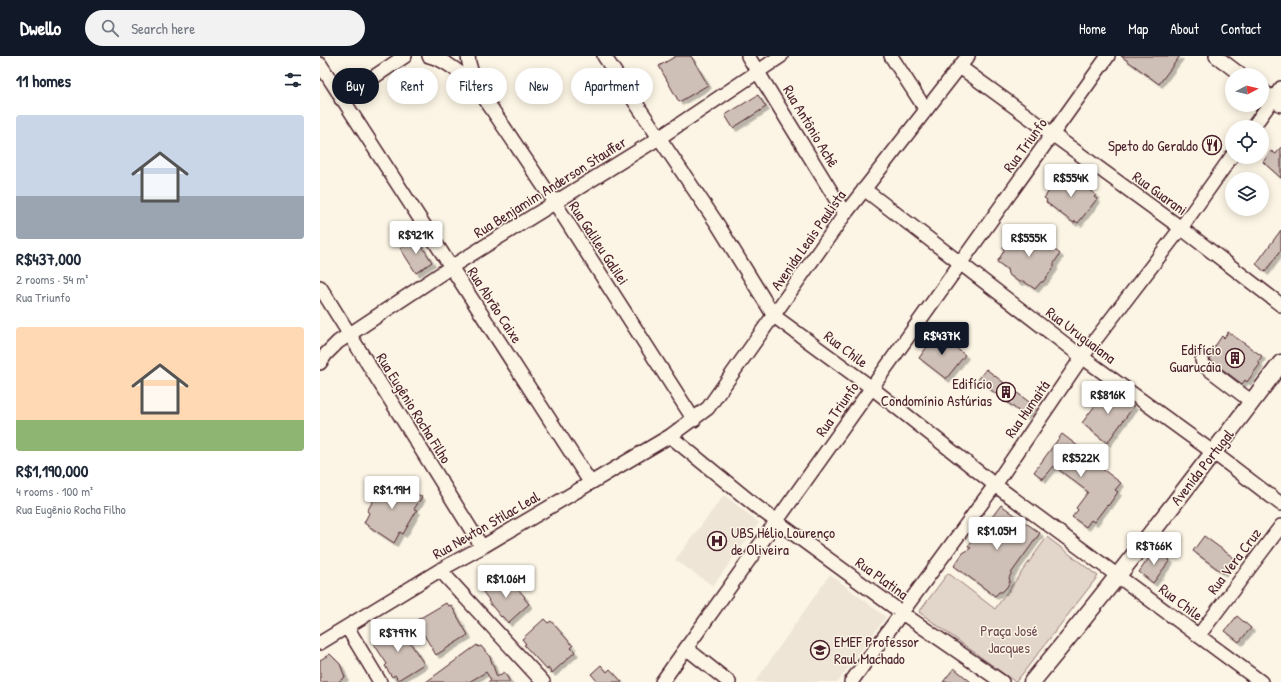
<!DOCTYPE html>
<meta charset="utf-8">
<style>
body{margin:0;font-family:"Patrick Hand",sans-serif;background:#f2f2f3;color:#1f2937;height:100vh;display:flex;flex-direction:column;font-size:15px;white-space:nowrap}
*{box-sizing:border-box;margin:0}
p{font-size:13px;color:#747a83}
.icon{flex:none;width:22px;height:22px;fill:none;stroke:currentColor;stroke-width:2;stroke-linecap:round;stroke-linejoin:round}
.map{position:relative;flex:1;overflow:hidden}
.drawer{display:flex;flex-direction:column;background:#fff;width:320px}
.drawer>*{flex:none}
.banner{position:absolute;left:12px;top:12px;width:380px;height:36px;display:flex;gap:8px}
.needle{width:26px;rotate:83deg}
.buttons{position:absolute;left:905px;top:12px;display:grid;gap:8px}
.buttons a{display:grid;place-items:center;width:44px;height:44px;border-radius:50%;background:#fff;box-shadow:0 2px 10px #0003;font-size:20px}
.price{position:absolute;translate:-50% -34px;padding:0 9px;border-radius:4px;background:#fff;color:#222;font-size:13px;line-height:26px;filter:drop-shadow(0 1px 2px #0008)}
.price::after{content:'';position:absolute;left:50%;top:24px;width:12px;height:9px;margin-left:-6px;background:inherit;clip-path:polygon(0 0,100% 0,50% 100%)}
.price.on{background:#111827;color:#fff}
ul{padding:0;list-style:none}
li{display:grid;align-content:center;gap:8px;height:212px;padding:0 16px}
li span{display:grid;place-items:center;height:124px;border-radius:4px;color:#555}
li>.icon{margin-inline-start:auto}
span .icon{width:72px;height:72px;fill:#fffc;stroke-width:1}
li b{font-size:17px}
h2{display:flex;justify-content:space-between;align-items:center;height:48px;padding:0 16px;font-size:17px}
.tag{padding:0 14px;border-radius:18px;background:#fff;box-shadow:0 2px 10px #0003;font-size:14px;line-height:36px}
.tag.on{background:#111827;color:#fff}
header{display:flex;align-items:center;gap:24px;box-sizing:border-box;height:56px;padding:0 20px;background:#111827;color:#fff}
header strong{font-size:19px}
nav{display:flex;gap:22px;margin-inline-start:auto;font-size:14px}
.search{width:280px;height:36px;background:#f2f2f3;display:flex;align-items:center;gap:10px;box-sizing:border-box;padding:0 14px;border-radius:22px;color:#747a83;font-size:15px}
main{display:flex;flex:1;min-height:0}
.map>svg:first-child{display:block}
.built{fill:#eee5d7}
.green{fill:#e2d5ca;stroke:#967a7a}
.building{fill:#cfc0b7;stroke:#4a1f2b;filter:url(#shadow)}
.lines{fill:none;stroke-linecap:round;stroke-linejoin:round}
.minor-casing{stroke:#4a1f2b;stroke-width:16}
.major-casing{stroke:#4a1f2b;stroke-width:19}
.minor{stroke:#fcf5e5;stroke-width:13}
.major{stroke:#fcf5e5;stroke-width:16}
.labels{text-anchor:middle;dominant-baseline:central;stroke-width:3;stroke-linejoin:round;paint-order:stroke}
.street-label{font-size:15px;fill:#4a1f2b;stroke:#fcf5e5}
.poi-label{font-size:15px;fill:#4a1f2b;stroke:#fcf5e5;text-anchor:end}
.park-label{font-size:15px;fill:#704c53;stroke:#fcf5e5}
</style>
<header>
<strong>Dwello</strong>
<div class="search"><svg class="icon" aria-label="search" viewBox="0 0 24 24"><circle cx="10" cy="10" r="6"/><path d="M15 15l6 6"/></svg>Search here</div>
<nav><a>Home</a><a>Map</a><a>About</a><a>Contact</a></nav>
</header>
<main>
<section class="drawer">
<h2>11 homes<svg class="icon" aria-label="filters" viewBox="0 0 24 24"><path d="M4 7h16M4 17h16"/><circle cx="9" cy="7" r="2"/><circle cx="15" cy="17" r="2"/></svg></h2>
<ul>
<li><span style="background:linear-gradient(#c9d6e8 65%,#9aa5b1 0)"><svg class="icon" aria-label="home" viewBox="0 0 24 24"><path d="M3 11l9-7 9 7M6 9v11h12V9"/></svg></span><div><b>R$437,000</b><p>2 rooms · 54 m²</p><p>Rua Triunfo</p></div></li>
<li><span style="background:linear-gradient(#ffd9b3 75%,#8fb573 0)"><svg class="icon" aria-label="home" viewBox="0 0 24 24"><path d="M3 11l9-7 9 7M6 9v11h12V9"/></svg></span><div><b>R$1,190,000</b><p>4 rooms · 100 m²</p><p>Rua Eugênio Rocha Filho</p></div></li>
</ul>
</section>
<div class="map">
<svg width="961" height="626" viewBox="0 0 961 626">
<defs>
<filter id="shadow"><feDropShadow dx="3.5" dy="3.5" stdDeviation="0" flood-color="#0004"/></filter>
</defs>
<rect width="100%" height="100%" fill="#fcf5e5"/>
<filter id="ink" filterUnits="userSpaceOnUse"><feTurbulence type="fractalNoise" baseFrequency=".025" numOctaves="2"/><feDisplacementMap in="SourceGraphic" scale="8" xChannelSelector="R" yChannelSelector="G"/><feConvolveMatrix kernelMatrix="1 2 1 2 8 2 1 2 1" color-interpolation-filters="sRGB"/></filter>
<g filter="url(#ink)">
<path class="built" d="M404,439L439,467L393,530L355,504Z
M510,518L566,561L518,626H435Z"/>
<path class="green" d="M727,481L778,520L696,626H695L599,556L628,517L675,553Z"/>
<path class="building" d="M356,0H371L388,29L359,46L339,10Z
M801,0H860L839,28Z
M438,39L446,51L413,72L405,59Z
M961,91V122L943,106L951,95L956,98Z
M747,117L776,139L774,141L777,143L758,167L755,165L754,167L744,160L726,146L727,144L724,142L742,118L744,120Z
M702,170L713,178L716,176L731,187L730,190L740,198L734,207V211L723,226H721L715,233L703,225L699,226L688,218L687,213L677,206L684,195L683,191L693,179H696Z
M961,174V194L945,216L936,208Z
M96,181L112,206L96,217L80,192Z
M908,276L942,300L938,306L940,308L927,326L925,324L922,328L890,304L891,300L889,299L902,280L904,282Z
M617,277L645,299L626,323L599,302Z
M666,313L713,349L705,360L658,324Z
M788,332L814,350L787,387L762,367Z
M742,378L775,403L773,406L801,427L795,434L798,436L788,450L787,449L774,466L771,464L766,471L752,461L758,454L756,452L768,436L734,410L723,423L714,416Z
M71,422L102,441L94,453L97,454L83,478L80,476L74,487L44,467L49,457L47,455L61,432L64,434Z
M681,449L720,477L692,516L689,522L690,525L687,531L682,536H679L675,540L634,510L643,497L651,492L648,490L665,469H666Z
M884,480L914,502L903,517L873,495Z
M835,493L850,504L833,527L819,516Z
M182,521L187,526L190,524L205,541L204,542L209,548L188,567L182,560L181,561L168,545L169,544L163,536Z
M126,547L128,550L131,549L148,579L116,599L98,569L100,568L97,564Z
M917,560L931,572L919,586L905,575Z
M224,563L228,567L231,565L253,590L251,592L255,596L232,617L228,612L227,614L204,589L206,588L202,583Z
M78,568L104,608L78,624L75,619L72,621L65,610L67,608L52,585Z
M157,589L158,591L161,590L170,601L177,621L184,616L190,626H168L171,624L166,616L149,626H106Z
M10,598L20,608L25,621L18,626H0V604Z
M281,609L287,616L290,613L302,626H278L271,618Z
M634,612L651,626H623Z"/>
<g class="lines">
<defs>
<path id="minor" d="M109,0C126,4 141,18 155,28
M148,0L149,7L155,28L235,147L374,364
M284,0L398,169L454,260L552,332L675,429L941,626
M428,0L525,158
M571,0L606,54
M896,0L921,19
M0,8L270,426
M640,11L861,172L961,249
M942,34L961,49
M21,43L85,0
M933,71L961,32
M544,133L762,301L894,397L961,448
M0,231L162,491
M882,304L883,308L886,311L932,346
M0,307L6,298L18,286L131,211L339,82L461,0
M350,380L437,451L582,557L682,626
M120,514L223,626
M27,571L60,626
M879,579L961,470
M0,587L120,514L162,491L350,380L388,352L525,158L648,0
M366,592L409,626
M342,626L788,0
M531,626L675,429L762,301L861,172L912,100"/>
<path id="major" d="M712,626C798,522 880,415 961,307"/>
</defs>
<use href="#minor" class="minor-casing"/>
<use href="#major" class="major-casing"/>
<use href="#minor" class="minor"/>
<use href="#major" class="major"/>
</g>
</g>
<defs>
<symbol id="restaurant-ring" viewBox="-11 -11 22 22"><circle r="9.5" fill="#fcf5e5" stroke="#4a1f2b" stroke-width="1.5"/><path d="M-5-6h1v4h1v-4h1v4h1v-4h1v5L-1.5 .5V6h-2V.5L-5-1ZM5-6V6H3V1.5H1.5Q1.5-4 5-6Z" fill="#4a1f2b"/></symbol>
<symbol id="building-ring" viewBox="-11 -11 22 22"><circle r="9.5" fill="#fcf5e5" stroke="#4a1f2b" stroke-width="1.5"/><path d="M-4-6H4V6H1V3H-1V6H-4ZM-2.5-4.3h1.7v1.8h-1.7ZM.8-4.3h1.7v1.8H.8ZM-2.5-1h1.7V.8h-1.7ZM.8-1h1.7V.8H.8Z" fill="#4a1f2b"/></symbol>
<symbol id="hospital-ring" viewBox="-11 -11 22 22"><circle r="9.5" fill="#fcf5e5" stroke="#4a1f2b" stroke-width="1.5"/><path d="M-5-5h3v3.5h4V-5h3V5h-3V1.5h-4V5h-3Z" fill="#4a1f2b"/></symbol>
<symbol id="school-ring" viewBox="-11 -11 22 22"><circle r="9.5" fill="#fcf5e5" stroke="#4a1f2b" stroke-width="1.5"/><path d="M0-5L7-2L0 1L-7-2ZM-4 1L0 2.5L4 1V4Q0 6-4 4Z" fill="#4a1f2b"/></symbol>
</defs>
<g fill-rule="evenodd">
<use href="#restaurant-ring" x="881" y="78" width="22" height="22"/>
<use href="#building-ring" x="904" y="291" width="22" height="22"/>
<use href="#building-ring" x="675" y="325" width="22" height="22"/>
<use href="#hospital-ring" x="386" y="474" width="22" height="22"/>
<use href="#school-ring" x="489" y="583" width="22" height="22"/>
</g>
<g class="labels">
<g class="street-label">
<text transform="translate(491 70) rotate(59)">Rua Antônio Achê</text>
<text transform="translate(705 89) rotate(-54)">Rua Triunfo</text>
<text transform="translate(230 131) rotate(-32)">Rua Benjamim Anderson Stauffer</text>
<text transform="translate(840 137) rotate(36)">Rua Guarani</text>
<text transform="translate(488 184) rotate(-55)">Avenida Leais Paulista</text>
<text transform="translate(279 187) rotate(57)">Rua Galileu Galilei</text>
<text transform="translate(175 249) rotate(57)">Rua Abrão Caixe</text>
<text transform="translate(761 279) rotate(37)">Rua Uruguaiana</text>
<text transform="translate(526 293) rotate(37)">Rua Chile</text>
<text transform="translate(94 352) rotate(58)">Rua Eugênio Rocha Filho</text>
<text transform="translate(517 353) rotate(-55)">Rua Triunfo</text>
<text transform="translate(707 353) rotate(-55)">Rua Humaitá</text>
<text transform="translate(882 411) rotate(-52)">Avenida Portugal</text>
<text transform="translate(166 469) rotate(-30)">Rua Newton Stilac Leal</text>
<text transform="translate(914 505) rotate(-53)">Rua Vera Cruz</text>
<text transform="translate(562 522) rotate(36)">Rua Platina</text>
<text transform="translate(861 546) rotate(37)">Rua Chile</text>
</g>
<g class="poi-label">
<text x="878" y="89">Speto do Geraldo</text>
<text x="901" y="293">Edifício<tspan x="901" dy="17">Guarucáia</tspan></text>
<text x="672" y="327">Edifício<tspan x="672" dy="17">Condomínio Astúrias</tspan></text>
<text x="411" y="476" text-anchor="start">UBS Hélio Lourenço<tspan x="411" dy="17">de Oliveira</tspan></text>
<text x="514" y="585" text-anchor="start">EMEF Professor<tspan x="514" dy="17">Raul Machado</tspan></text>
</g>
<g class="park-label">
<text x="689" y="574">Praça José<tspan x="689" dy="17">Jacques</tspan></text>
</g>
</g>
</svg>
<div class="buttons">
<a><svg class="needle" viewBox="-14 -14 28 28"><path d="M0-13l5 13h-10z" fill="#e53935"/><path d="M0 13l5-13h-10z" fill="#747a83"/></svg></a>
<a><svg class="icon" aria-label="locate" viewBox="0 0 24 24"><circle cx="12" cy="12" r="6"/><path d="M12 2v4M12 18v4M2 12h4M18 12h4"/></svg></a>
<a><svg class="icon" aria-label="layers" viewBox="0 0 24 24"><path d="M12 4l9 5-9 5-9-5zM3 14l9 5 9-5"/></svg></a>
</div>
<b class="price" style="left:751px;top:142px">R$554K</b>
<b class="price" style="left:96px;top:199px">R$921K</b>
<b class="price" style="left:709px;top:202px">R$555K</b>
<b class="price on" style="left:622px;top:300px">R$437K</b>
<b class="price" style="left:788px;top:359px">R$816K</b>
<b class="price" style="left:761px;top:422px">R$522K</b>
<b class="price" style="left:72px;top:454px">R$1.19M</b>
<b class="price" style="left:677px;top:495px">R$1.05M</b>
<b class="price" style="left:834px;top:510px">R$766K</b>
<b class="price" style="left:186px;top:543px">R$1.06M</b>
<b class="price" style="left:78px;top:597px">R$797K</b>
<div class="banner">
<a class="tag on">Buy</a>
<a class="tag">Rent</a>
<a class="tag">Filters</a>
<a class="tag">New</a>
<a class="tag">Apartment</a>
</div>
</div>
</main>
